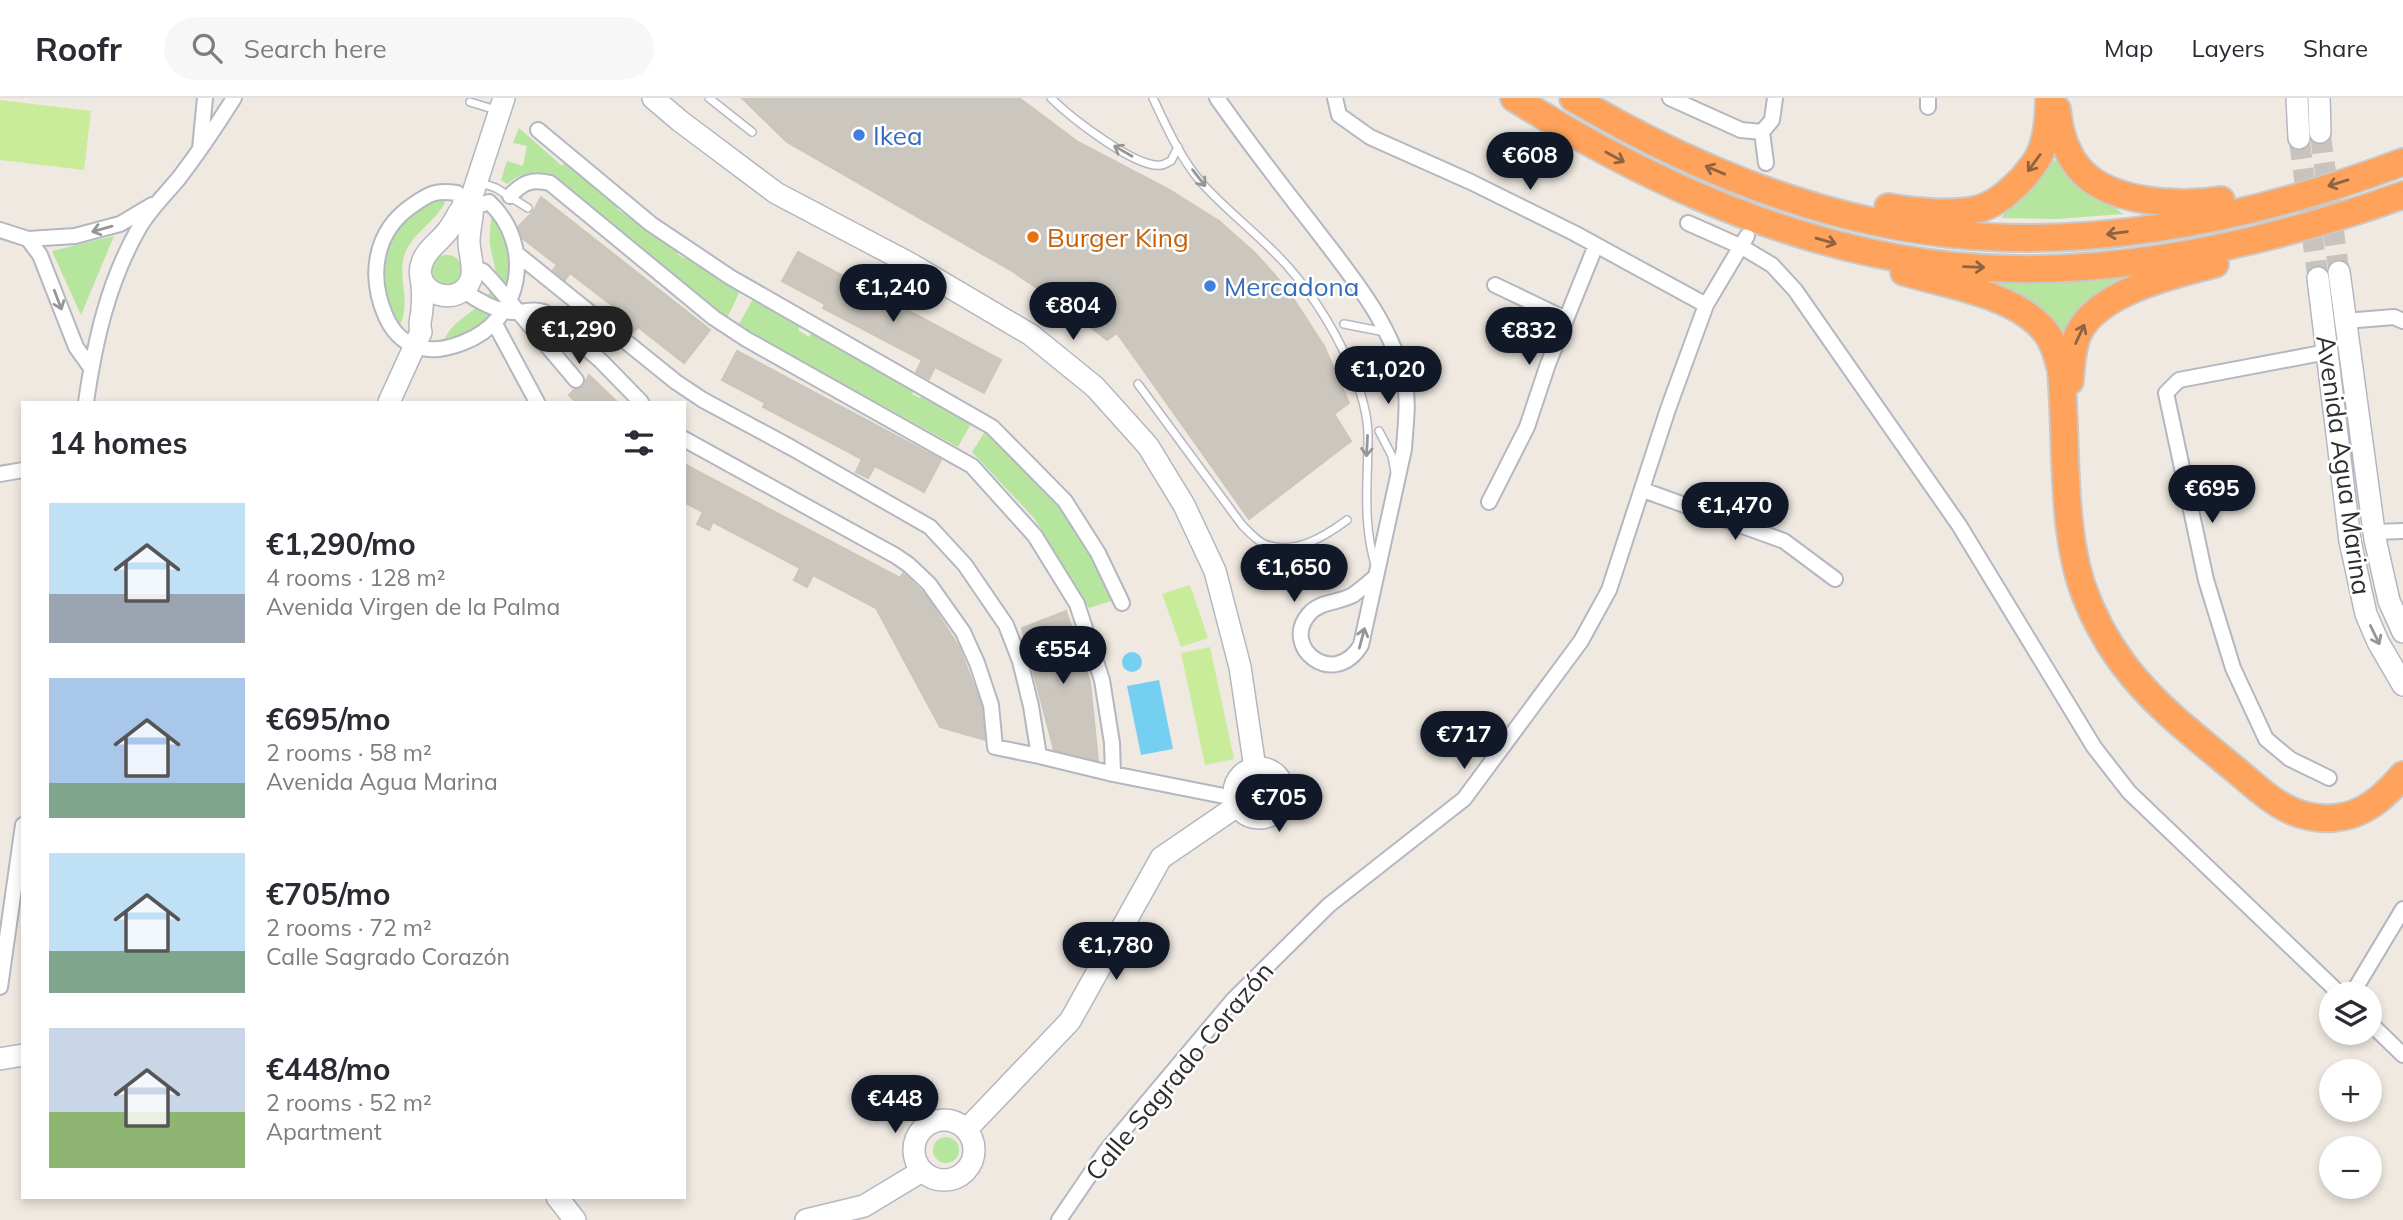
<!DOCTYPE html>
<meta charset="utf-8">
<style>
body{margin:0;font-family:Mulish,sans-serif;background:#f7f7f7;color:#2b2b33;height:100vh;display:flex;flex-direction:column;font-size:26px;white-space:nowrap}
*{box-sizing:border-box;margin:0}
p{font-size:23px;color:#7c7c81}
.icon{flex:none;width:38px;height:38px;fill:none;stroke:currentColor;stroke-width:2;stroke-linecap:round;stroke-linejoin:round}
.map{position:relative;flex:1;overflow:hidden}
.details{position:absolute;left:21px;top:303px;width:665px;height:798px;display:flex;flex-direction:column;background:#fff;border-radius:0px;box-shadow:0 4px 10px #0003}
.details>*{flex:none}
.tools{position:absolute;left:2319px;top:884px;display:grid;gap:14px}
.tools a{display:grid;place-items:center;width:63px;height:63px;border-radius:50%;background:#fff;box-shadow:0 4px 10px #0003;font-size:35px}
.price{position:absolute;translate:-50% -60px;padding:0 16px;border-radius:24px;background:#111827;color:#fff;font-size:23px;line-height:46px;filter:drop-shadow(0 2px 4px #0008)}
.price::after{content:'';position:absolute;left:50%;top:42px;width:21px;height:16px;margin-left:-10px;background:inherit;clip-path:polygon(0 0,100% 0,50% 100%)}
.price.active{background:#222;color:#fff}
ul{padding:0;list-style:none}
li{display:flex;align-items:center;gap:21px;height:175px;padding:0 28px}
li span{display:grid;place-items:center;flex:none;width:196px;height:140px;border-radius:0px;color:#555}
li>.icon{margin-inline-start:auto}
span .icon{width:84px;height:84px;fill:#fffc;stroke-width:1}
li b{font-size:30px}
h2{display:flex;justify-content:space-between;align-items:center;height:84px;padding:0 28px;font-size:30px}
header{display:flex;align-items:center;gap:42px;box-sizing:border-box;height:98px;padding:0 35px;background:#fff;border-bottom:2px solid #e1e1e2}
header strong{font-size:33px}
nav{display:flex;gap:38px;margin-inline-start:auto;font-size:24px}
.search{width:490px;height:63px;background:#f7f7f7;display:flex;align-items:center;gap:18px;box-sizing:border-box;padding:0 24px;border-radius:38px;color:#7c7c81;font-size:26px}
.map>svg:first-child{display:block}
.green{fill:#b6e59e}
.pitch{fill:#c9ec9a}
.water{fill:#75cff0}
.building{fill:#cbc7bf;stroke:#cbc5ba;stroke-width:2}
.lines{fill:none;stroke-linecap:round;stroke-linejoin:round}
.secondary-tunnel{stroke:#c8c4bd;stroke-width:21;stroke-dasharray:21 10;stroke-linecap:butt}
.lane-casing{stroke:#b4b7c1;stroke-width:10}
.street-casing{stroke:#b4b7c1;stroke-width:18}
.secondary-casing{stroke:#b4b7c1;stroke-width:24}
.highway-casing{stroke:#c9c9c9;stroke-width:30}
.lane{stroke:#fff;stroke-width:7}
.street{stroke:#fff;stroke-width:14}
.secondary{stroke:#fff;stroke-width:21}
.highway{stroke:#ffa35c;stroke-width:26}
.oneway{stroke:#969696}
.oneway2{stroke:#8c6343}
.shop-dot{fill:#3f7fe0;stroke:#fff;stroke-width:2.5}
.food-dot{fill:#e8710a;stroke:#fff;stroke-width:2.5}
.labels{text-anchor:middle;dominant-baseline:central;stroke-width:5;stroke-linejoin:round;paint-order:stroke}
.shop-label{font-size:26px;fill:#366cbe;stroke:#fff;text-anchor:start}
.food-label{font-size:26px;fill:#c56008;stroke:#fff;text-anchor:start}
.street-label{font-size:26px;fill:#2e2e2e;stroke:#fff}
</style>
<header>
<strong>Roofr</strong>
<div class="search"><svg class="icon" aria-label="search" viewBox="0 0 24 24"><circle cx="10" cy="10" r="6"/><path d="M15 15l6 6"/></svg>Search here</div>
<nav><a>Map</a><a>Layers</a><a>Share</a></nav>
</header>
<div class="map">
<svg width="2403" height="1122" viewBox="0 0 2403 1122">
<rect width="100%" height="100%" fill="#efe9e1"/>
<path class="green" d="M519,30L562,68L565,63L619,107L617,111L651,134L680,150L677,156L686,161L689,155L741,191L727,220L559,82C541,71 524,72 507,86L501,82L507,63L523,68L527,48L513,45Z
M2058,62L2123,116L2058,121L2001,120L2047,64Z
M449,96C439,123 415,132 406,153C395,177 413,203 399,229C361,180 387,106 449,96Z
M492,113L508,138L513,166L509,194L485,226L448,244L444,243C452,219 486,212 494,185C498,172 492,160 490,147C489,136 491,124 492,113Z
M114,138L81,217L52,153Z
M432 172a15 15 0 1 1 30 0a15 15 0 1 1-30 0Z
M2132,175L2134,186L2066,256L1987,187L1996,182Z
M754,199L801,227L798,232L809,239L813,233L915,290L912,296L920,300L924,294L973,322L958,349L738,228Z
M986,332L1060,402L1114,502L1089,510L1034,420L972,354Z
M1246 695a13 13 0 1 1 26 0a13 13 0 1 1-26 0Z
M933 1052a13 13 0 1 1 26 0a13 13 0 1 1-26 0Z"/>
<path class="pitch" d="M0,2L91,13L84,72L0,62Z
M1190,487L1208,540L1181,549L1162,496Z
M1210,549L1234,661L1205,667L1181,555Z"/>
<path class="water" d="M1122 564a10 10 0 1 1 20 0a10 10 0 1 1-20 0Z
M1159,582L1173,651L1141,657L1127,588Z"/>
<path class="building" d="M742,0H1019L1078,44L1168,91L1219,123L1256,156L1287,191L1324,248L1349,305L1334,316L1351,343L1249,421L1117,235L1107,242L1068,211L1012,173L787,44Z
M541,99L710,232L684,265L638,229L632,236L621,227L627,219L570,175L565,182L553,172L557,167L522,140L518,129L533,114Z
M798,154L1001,262L984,295L935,269L929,281L916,274L922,262L823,210L825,206L782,183Z
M737,253L941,362L924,394L875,368L868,380L856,374L862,361L763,309L765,305L722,282Z
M589,277L617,304H576L569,297L575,291L583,289Z
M684,366L900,480L903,475L926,498L959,549L982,609L985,642L940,629L876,510L813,477L807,489L794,482L800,470L713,424L709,432L697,426L703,414L684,404Z
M1066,513L1090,584L1098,663L1054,652L1022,530Z"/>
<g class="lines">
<path class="secondary-tunnel" d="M2320,34L2339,174
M2299,40L2318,180"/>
<defs>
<path id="lane" d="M709,0L752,34
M1051,0C1069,18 1136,71 1161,67C1164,67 1168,64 1171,63L1178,49
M1153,0C1166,28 1180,59 1200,83C1222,108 1249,129 1273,153C1305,184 1332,226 1350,267C1359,288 1368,315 1368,338C1368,384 1362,425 1376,470
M470,4L496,12
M479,84L496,90L528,110
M1344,226L1385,234
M1138,286L1242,427C1248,433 1256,442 1264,446C1294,458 1324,439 1347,422
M1379,333L1392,358L1395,374"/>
<path id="street" d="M1217,0C1248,44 1281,87 1314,129C1351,178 1392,225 1405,286C1409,307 1405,330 1404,351L1361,547C1334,592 1280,549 1309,516C1320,503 1339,505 1353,497C1360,492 1367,486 1374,480
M1335,0L1339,17L1370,39L1471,84L1574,135L1706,207
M1670,0L1741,32L1762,34
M1928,9V0
M538,32L651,126L730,179L992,329L1065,403L1098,455L1122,505
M200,51L205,0
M1766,65L1762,34L1772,22L1775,0
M510,98C522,85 532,80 550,85L714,220L746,241L972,368L1035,438L1077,506L1102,582L1112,645L1113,676
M463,107L457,95C436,92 430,95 413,107C374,133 368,178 386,219C392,232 401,243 415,248C431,254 446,251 462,245C523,223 535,147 489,104L474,109
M1688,125L1742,149L1772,167L1795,192L1959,427L2094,649L2129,694L2340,896
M0,132L28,141L75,138L120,126L152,107
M28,141L40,157L76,249L91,270
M516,155L676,284L703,302L792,350L930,429L965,467L1006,527L1020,563L1031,608L1039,658L1113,676L1234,700
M472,169L483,173L494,185L576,282
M1495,187L1566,221
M463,192C476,202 499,215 516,214C526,214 533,210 544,214L601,263L641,304
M2345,223L2394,219L2403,223
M495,226L537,304
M2327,254L2179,282L2166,295L2206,482L2233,570L2266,641L2290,661L2329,680
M86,304C95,243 108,184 139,130C149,112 166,96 179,80C199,54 217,27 234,0
M684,341L896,458L909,467L929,486L963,534L977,565L991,607L995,649L1039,658
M0,376L23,372
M1643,392L1784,443L1835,481
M1489,404L1527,329L1548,266L1596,147
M2374,434L2403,433
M0,889L23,727
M2352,896L2403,811
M2370,925L2403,957
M1059,1122L1106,1053L1233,902L1329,807L1464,701L1581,543L1609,492L1668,311L1706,207L1747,138"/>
<path id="secondary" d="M653,0L680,23L776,95L909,165L1031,237L1095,289L1148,348L1184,407L1215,473L1240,569L1255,670
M2297,0L2299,40
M2319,0L2320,34
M471,101C460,109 457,120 449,131C441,143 426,151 422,165C411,196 460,212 471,181C475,170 469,155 469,143C469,129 475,114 471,101L504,0
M2339,174L2375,441L2389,503L2403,534
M2318,180L2350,443L2366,516L2378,544L2403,587
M389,304L421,234C418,225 422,219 422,210C423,199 423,190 421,179
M1234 695a25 25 0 1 1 50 0a25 25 0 1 1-50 0Z
M0,961L23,957
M914 1052a30 30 0 1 1 60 0a30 30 0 1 1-60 0Z
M966,1032L1070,923L1161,760L1237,708
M557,1099L575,1122
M806,1122L864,1108L922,1073"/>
<path id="highway" d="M1514,0C1632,74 1760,135 1898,160C2067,191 2244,154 2403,97
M1573,0C1688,68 1816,122 1950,136C2103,152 2260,118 2403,64
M2057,11C2063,68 2090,93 2146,102C2171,106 2196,106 2221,102
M1888,109C1913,114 1967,119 1989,107C2002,101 2013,90 2023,80C2029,72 2038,63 2041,53C2048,36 2049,18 2049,0
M1904,174C1947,187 2014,196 2044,232C2054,243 2057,258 2061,272C2067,339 2061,425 2082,488C2092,517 2106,543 2124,567C2154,607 2194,637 2232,669C2251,684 2269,703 2292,713C2304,718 2320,721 2333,720C2364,718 2384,699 2403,677
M2070,283C2071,268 2072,250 2078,236C2097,194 2175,176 2215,166"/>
</defs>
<use href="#lane" class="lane-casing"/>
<use href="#street" class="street-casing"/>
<use href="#secondary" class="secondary-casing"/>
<use href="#highway" class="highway-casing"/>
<use href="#lane" class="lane"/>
<use href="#street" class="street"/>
<use href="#secondary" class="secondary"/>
<use href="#highway" class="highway"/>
</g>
<defs><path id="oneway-shaft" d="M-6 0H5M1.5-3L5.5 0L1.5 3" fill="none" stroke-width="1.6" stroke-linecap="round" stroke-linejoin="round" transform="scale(1.75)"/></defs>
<g class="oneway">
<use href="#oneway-shaft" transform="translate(1123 53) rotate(-150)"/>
<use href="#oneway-shaft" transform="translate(1199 80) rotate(52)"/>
<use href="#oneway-shaft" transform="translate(102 131) rotate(164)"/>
<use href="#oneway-shaft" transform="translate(58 202) rotate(69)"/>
<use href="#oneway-shaft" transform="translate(1367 348) rotate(93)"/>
<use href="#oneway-shaft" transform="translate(2375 537) rotate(64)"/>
<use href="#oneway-shaft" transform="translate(1362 540) rotate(-75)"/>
</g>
<g class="oneway2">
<use href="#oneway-shaft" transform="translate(1615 59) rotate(29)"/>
<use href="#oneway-shaft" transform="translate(2034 65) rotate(126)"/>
<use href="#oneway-shaft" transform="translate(1715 72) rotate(-157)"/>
<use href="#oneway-shaft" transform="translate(2338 85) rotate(163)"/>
<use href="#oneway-shaft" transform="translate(2117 135) rotate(173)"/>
<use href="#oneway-shaft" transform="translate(1826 143) rotate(16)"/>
<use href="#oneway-shaft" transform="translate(1974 169) rotate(2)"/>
<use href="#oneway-shaft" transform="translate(2080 236) rotate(-65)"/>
</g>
<g class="shop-dot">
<circle cx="859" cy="37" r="7"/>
<circle cx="1210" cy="188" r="7"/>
</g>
<circle class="food-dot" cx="1033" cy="139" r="7"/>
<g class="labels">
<g class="shop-label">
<text x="873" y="37">Ikea</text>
<text x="1224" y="188">Mercadona</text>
</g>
<g class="food-label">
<text x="1047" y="139">Burger King</text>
</g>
<g class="street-label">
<text transform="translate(2344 367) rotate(82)">Avenida Agua Marina</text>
<text transform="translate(1179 973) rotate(-50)">Calle Sagrado Corazón</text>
</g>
</g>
</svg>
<div class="tools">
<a><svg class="icon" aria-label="layers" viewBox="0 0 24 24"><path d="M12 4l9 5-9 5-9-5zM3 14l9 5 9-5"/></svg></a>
<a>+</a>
<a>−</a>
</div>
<b class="price" style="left:1530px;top:94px">€608</b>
<b class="price" style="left:893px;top:226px">€1,240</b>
<b class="price" style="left:1073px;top:244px">€804</b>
<b class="price active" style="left:579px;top:268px">€1,290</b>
<b class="price" style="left:1529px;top:269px">€832</b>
<b class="price" style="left:1388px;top:308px">€1,020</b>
<b class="price" style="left:2212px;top:427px">€695</b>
<b class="price" style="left:1735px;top:444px">€1,470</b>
<b class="price" style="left:1294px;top:506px">€1,650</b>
<b class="price" style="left:1063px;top:588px">€554</b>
<b class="price" style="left:1464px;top:673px">€717</b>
<b class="price" style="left:1279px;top:736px">€705</b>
<b class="price" style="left:1116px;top:884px">€1,780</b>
<b class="price" style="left:895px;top:1037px">€448</b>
<section class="details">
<h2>14 homes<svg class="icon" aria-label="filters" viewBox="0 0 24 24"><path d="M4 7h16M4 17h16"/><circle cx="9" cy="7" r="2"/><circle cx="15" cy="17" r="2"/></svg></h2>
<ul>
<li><span style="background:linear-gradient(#bfe0f5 65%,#9aa5b1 0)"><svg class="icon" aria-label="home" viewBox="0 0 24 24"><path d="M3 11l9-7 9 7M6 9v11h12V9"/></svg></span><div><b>€1,290/mo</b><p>4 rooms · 128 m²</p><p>Avenida Virgen de la Palma</p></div></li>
<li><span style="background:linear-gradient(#a9c7e8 75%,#7fa58c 0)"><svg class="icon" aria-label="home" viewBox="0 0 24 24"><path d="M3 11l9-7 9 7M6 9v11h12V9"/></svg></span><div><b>€695/mo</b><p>2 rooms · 58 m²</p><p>Avenida Agua Marina</p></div></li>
<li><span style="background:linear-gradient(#bfe0f5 70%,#7fa58c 0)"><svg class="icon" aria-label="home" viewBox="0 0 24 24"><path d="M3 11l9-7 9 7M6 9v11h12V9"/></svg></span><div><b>€705/mo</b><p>2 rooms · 72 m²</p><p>Calle Sagrado Corazón</p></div></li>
<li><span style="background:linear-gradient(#c9d6e8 60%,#8fb573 0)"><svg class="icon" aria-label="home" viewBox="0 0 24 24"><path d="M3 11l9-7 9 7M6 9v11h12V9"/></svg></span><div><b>€448/mo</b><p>2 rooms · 52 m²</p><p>Apartment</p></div></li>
</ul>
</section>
</div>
